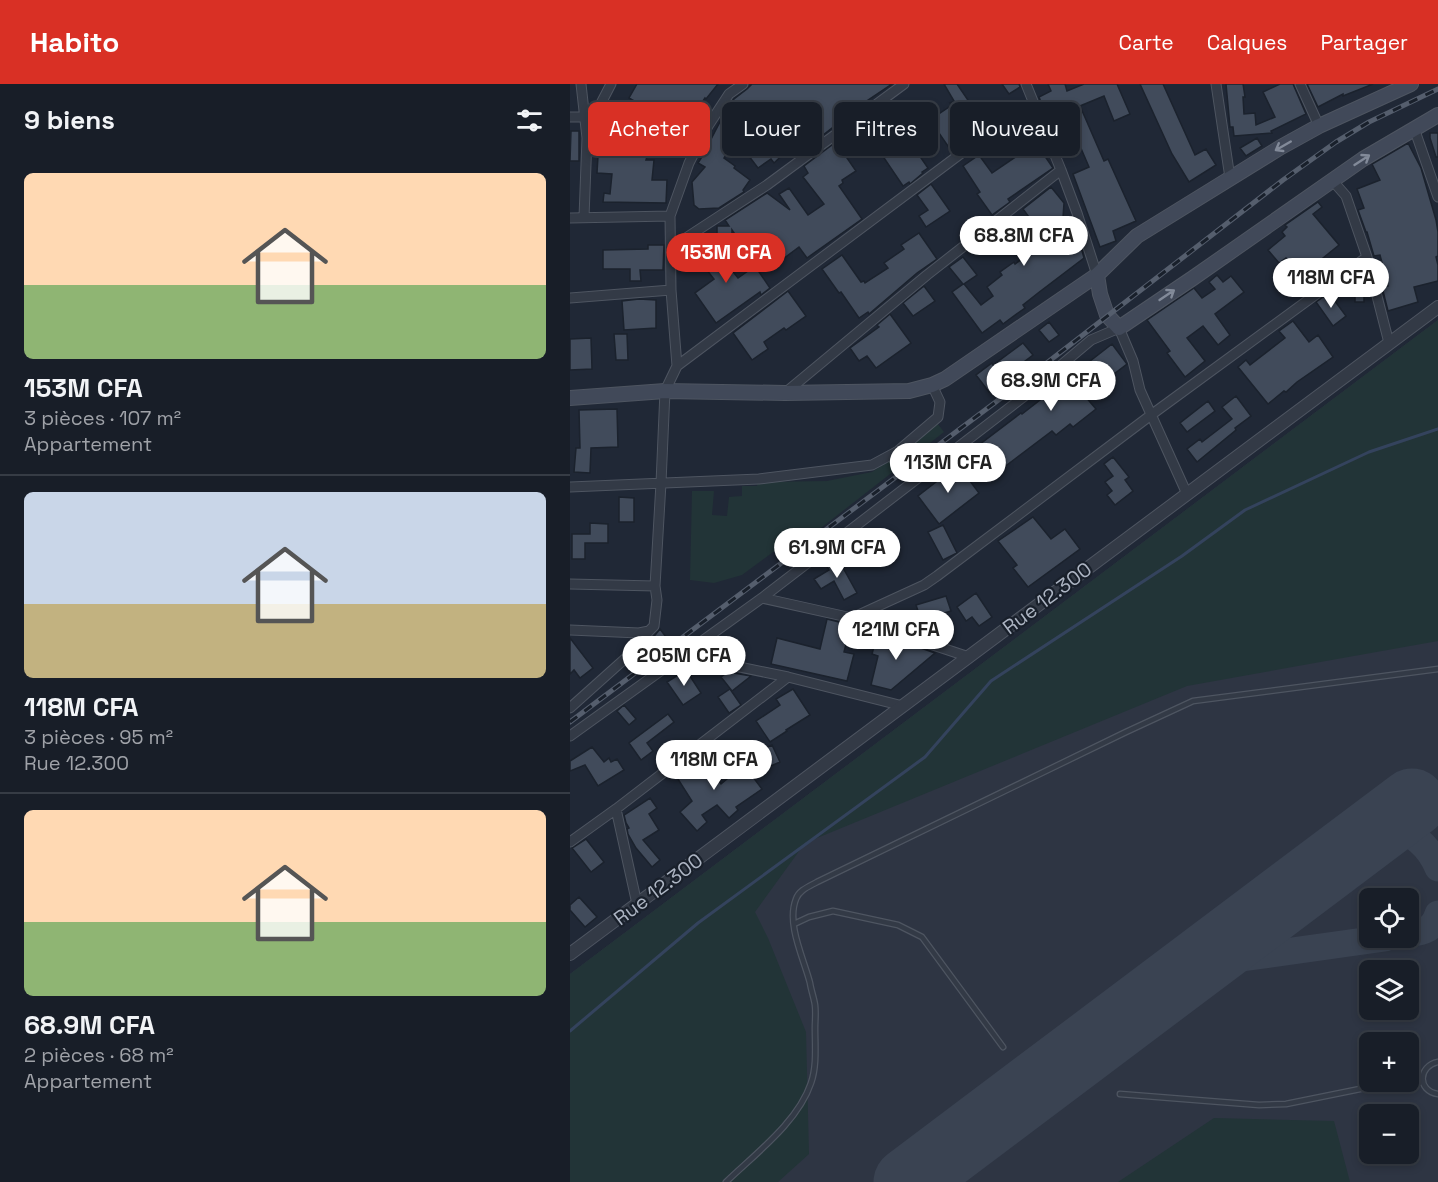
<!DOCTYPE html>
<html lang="fr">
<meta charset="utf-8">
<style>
body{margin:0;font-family:"Space Grotesk",sans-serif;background:#212730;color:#f1f3f6;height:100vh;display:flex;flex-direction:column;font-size:22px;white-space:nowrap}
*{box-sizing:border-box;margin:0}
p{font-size:20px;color:#9fa2a8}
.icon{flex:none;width:33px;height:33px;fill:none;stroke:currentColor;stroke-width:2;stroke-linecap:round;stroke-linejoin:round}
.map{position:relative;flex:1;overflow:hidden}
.sheet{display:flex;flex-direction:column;background:#181e28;width:570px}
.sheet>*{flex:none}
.top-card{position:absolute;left:18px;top:18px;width:570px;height:54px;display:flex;gap:12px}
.fabs{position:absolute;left:789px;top:804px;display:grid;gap:12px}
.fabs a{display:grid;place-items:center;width:60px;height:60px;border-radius:9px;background:#181e28;box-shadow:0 3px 9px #0003,0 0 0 2px #363c45;font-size:30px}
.price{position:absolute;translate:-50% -51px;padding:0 14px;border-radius:21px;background:#fff;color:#222;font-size:20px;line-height:39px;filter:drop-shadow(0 2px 3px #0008)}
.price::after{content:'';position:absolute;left:50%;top:36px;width:18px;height:14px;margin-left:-9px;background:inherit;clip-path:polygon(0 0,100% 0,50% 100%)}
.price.selected{background:#d93025;color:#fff}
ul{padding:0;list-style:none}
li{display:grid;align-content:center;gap:12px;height:318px;padding:0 24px}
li+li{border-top:2px solid #363c45}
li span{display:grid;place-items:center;height:186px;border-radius:9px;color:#555}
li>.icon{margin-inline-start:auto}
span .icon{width:108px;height:108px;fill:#fffc;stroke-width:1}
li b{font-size:26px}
h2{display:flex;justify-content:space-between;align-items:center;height:72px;padding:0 24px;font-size:26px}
.pill{padding:0 21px;border-radius:9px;background:#181e28;box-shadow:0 3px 9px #0003,0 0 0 2px #363c45;font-size:21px;line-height:54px}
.pill.selected{background:#d93025;color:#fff}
header{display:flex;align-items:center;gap:36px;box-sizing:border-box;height:84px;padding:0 30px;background:#d93025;color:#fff}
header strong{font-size:28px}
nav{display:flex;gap:33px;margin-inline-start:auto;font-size:21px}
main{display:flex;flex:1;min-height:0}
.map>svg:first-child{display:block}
.airport{fill:#2e3543;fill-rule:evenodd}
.green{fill:#223437}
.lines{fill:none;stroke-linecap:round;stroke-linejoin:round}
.stream{stroke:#34435d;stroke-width:3}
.taxiway{stroke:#3a4352;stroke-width:27}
.runway{stroke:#3a4352;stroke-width:69}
.building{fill:#414b5b;stroke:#1b222d;stroke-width:1.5}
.service-casing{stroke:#4e5561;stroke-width:7}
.minor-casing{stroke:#4e5561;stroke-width:11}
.tertiary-casing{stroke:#4e5561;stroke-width:14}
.secondary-casing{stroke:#4e5561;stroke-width:16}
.service{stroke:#333a46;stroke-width:4.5}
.minor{stroke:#333a46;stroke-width:9}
.tertiary{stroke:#333a46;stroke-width:12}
.secondary{stroke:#414959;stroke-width:14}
.rail-casing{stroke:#555e6d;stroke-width:5}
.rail{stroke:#19202b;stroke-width:3;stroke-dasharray:9;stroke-linecap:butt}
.oneway{stroke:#828a99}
.labels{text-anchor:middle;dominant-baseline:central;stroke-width:4.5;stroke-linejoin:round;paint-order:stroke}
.street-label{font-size:20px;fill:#adb5c3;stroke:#19202b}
</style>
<header>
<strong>Habito</strong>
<nav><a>Carte</a><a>Calques</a><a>Partager</a></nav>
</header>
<main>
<section class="sheet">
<h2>9 biens<svg class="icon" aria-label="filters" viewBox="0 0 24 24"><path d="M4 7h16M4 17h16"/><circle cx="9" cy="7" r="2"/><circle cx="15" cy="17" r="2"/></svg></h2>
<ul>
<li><span style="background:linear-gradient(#ffd9b3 60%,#8fb573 0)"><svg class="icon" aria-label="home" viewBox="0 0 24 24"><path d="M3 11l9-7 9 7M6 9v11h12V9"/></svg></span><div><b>153M CFA</b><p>3 pièces · 107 m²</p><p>Appartement</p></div></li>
<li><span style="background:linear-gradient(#c9d6e8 60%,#c2b280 0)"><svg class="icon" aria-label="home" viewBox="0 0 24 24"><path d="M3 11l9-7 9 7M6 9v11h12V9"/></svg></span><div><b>118M CFA</b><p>3 pièces · 95 m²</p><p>Rue 12.300</p></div></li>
<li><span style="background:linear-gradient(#ffd9b3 60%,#8fb573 0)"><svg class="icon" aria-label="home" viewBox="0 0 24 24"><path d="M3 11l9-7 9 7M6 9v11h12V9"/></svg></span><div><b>68.9M CFA</b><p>2 pièces · 68 m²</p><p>Appartement</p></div></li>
</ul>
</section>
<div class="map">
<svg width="868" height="1098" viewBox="0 0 868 1098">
<rect width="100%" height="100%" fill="#202836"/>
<path class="airport" d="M868,236V1098H0V890ZM800,814H838V854H800ZM800,886H838V926H800ZM800,958H838V998H800ZM800,1030H838V1070H800Z"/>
<path class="green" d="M868,236V557L617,602L235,759L185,828L198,854L236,948L239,1070L208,1098H0V890Z
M367,339L374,348L224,465L222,462L218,459L214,460L172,491L144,499L120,496L122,407H144L142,431L157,432L159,413L172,412V402H187L188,398L257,397L302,388L344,359L358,346Z
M644,1034L764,1037L780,1098H548Z"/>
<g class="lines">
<path class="stream" d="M0,947L128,839L355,673L421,597L612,472L675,426L799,368L868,345"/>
<path class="taxiway" d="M733,801C743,787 746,770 760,758C795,726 851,740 868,784
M838,850C853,848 863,846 868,830
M621,886L636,879L650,877L815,854"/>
<path class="runway" d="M338,1098L842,719"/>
</g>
<path class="building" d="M67,0H148L136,15L135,14L113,46L59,14Z
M182,0H322L295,18L294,17L265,39L267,40L248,55L245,50L228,65L224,60L204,79L201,75L188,84L166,55L154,74L165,82L164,84L180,96L173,106L174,108L149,124L129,125L124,121L122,98L135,83L128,79L138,63H137L152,34L157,37L167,22L161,19L164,15L177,5Z
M374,0H387L415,41L392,57L393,59L382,68L360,36L382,21L380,19L384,17Z
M432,0H449L450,3L439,10Z
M478,0H495L497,7L514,0H547L560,30L544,37L534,12L510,22L534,77L538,75L566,137L543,147L546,157L530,163L503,90L519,83L495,27L477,34L469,13L481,7Z
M570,0H593L625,71L636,65L646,81L619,98L602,70Z
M656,0H673L675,13H673L674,30L685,29L686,41L705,33L693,8L710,0H723L736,30L701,47L702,49L664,52L663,43H660Z
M737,0H803L773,12V10L748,23Z
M45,27L109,55L102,68L82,56L76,76H84L82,96H97L96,119L33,118L34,109L40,110L42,90L27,89L28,72H33L40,45L37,44Z
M333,35L339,43L333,48L358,84L352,88L353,89L340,100L339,98L333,102L312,71L327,61L317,48Z
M295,42L305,56L293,63L284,50Z
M1,47H9V77H0Z
M860,49H868V73H866L860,54Z
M687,54L692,62L676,72L670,64Z
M266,58L286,87L272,96L273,99L269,102L292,135L237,174L229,163L209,178L205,172L188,184L162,146V164H147V142H159L155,136L197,109L220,126L209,110L219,104L238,131L254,120L233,93L238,89L234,82Z
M466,59L483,84L438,115L440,118L422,131L407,110L410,108L393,82L409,71L422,89Z
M838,59L851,84L866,136L868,148V172L866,173L868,181V197L844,203L848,218L818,227L812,203L818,202L810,171L804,172L797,148H796L788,126L794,124L787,105L810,96L802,80Z
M361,100L380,127L356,143L349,132L358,126L347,111Z
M481,103L494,119L493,134L508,155L509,156L507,158L511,163L514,174L468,209L453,221L455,224L441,234L433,240L430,236L412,249L382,208L393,200L379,183L393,173L407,191L394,200L411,221L423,212L417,203L432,191L430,188L444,178L445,180L474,159L472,157L475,155L453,125Z
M748,118L752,123L743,130L769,161L731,192L716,174L709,179L698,166L715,152L712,148L717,143L715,141Z
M349,149L367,175L347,189L299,230L298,228L289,234L271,208L269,209L252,185L272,171L291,198L294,197L295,199L318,184L314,179L334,165L331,161Z
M137,155L168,194L185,182L200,204L191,211L190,208L146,239L125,209L144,195L122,167Z
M78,161H94L93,186H70L71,197H60V185H33V166L78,165Z
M647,191L653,198L661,192L674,208L645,230L660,251L648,261L633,242L617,254L635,277L615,293L597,269L600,267L577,236L624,204L632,214L645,205L639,198Z
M785,196H794V218H785Z
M354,202L365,217L343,232L333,219Z
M218,207L236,232L216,246L214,244L194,258L198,265L182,276L163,249Z
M759,209L776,232L763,242L746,218Z
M69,215L86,216V244L54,246L52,217Z
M320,230L341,259L306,284L297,272L289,277L280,264L309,243L307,241Z
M723,237L739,258L748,251L763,273L727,298L716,308L714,307L698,320L668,283L676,276L680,281L715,254L709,247Z
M479,238L489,251L479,258L469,246Z
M44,250H57L58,276H46Z
M21,254L22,285L0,286V255Z
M453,259L463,271L433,294L435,296L419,308L406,291L422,279L423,281Z
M542,260L557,280L515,312L526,325L503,343L500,340L486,351L482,347L425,390L405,364L451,329L452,330Z
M666,312L681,332L665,344L666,346L627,378L617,365L630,355L632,358L662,335L652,323Z
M638,317L645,327L617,348L610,339Z
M47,325L48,363L21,364L20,389L4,388L6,364H10L9,326Z
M543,373L559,393L555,396L563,407L545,421L537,411L542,407L535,398L543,392L534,380Z
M388,381L409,409L369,440L348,412Z
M49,413L64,414V438H49Z
M463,433L481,455L495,445L510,465L458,503L443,484L447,481L428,457Z
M20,439L38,440V459H15V475H2V450H20Z
M373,441L387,469L373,476L358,448Z
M267,473L287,509L274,516L264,497L251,505L244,495L259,486L255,479Z
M406,509L422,533L409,542L402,533L396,537L387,523Z
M376,512L381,527L351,536L346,521Z
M257,535L281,541L274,568L284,570L277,597L201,580L207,554L250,565Z
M90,545L96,553L85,561L81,556Z
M307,551L328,556L365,569L321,606L301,601L308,572L302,570Z
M0,554L23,584L10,594L4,586L0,590Z
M116,586L131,609L113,621L97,598Z
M158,588L181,592L162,607L151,593Z
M160,605L171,621L159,629L148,613Z
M223,605L240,631L216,646L217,647L200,658L186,637L210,621L206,615Z
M54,621L66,635L59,641L47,627Z
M98,630L104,638L77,659L83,667L71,676L59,659Z
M202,661L210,678L196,684L188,667Z
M22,663L34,678L39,674L41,678L47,675L54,686L28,702L15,681L0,687V677Z
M131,671L151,700L174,681L192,705L166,723L168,726L159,734L147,721L132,731L137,738L127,747L110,728L122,717L106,692L121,682L119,679Z
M80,714L87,724L79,730L89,746L73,756L90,776L82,783L66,764L58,750L57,745L59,744L56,739L54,731Z
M16,755L34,778L21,788L2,764Z
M9,813L27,833L15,843L0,826V821Z"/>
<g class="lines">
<defs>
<path id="service" d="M224,840L239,833L263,827L328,841L352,853L433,963
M868,978C848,982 847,1007 868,1010
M550,1010L689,1021L716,1020L795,1004L853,998
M156,1098C185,1070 228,1038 241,999C247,982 245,962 245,944C245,937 246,929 245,921C244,914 241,906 240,899C234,875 216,840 226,815C229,806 240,802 247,798L556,648L623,617L868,585"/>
<path id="minor" d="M11,0L17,54L14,133
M456,0L491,86L507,129L527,191
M646,0L660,94
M730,0L749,42
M0,33H14
M844,44L868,113
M18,51L27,27L41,0
M762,96L776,112L797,173L819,259
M0,134L100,132
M102,163L197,101L334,0
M0,214L101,206
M107,282L433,38L463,19
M215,309L357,191L491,86
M0,403L189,395L302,381L328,367L368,333L370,318L362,301
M0,500L85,502
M192,514L282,534L399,573
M282,534L354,501L367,492L581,331L797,173
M0,546L69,549L79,547L84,542L87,516L85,502L91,399L95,307L107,282L101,206L100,132L119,79L138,42L159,10L173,0
M112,571L218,593L333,622
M0,624L68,563L79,547
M0,652L192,514L452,314L521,256L549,244L563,277L570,306L617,410
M46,725L67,820
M0,758L46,725L218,593"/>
<path id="tertiary" d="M0,870L868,223"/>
<path id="secondary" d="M527,191L530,210L537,231L549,244L623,194L793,75L868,31
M0,314L95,307L215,309L339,307L362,301L375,295L527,191L567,152L711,63L749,42L841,0"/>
</defs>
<use href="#service" class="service-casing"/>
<use href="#minor" class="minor-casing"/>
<use href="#tertiary" class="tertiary-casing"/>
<use href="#secondary" class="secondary-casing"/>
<use href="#service" class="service"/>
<use href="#minor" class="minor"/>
<use href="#tertiary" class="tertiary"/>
<use href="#secondary" class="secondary"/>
<defs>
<path id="rail" d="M0,638L447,302L713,96L766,58L799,38L868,5"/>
</defs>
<use href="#rail" class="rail-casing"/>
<use href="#rail" class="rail"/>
</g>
<defs><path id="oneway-shaft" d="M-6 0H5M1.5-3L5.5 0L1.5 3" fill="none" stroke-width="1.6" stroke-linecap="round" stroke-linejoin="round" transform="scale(1.5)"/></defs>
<g class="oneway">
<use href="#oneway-shaft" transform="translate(713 62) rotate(150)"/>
<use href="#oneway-shaft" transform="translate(792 76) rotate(-33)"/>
<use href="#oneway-shaft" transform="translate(597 211) rotate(-34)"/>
</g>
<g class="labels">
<g class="street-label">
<text transform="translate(477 514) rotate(-37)">Rue 12.300</text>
<text transform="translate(88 805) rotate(-37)">Rue 12.300</text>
</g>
</g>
</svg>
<div class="fabs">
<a><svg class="icon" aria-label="locate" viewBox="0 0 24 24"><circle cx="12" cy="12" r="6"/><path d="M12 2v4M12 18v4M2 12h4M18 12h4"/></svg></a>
<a><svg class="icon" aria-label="layers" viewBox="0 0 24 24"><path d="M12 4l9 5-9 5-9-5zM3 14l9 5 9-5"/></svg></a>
<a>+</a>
<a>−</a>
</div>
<b class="price" style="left:454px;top:183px">68.8M CFA</b>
<b class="price selected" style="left:156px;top:200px">153M CFA</b>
<b class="price" style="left:761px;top:225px">118M CFA</b>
<b class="price" style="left:481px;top:328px">68.9M CFA</b>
<b class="price" style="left:378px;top:410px">113M CFA</b>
<b class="price" style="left:267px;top:495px">61.9M CFA</b>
<b class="price" style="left:326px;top:577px">121M CFA</b>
<b class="price" style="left:114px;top:603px">205M CFA</b>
<b class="price" style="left:144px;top:707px">118M CFA</b>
<div class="top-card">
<a class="pill selected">Acheter</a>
<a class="pill">Louer</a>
<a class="pill">Filtres</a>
<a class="pill">Nouveau</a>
</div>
</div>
</main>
